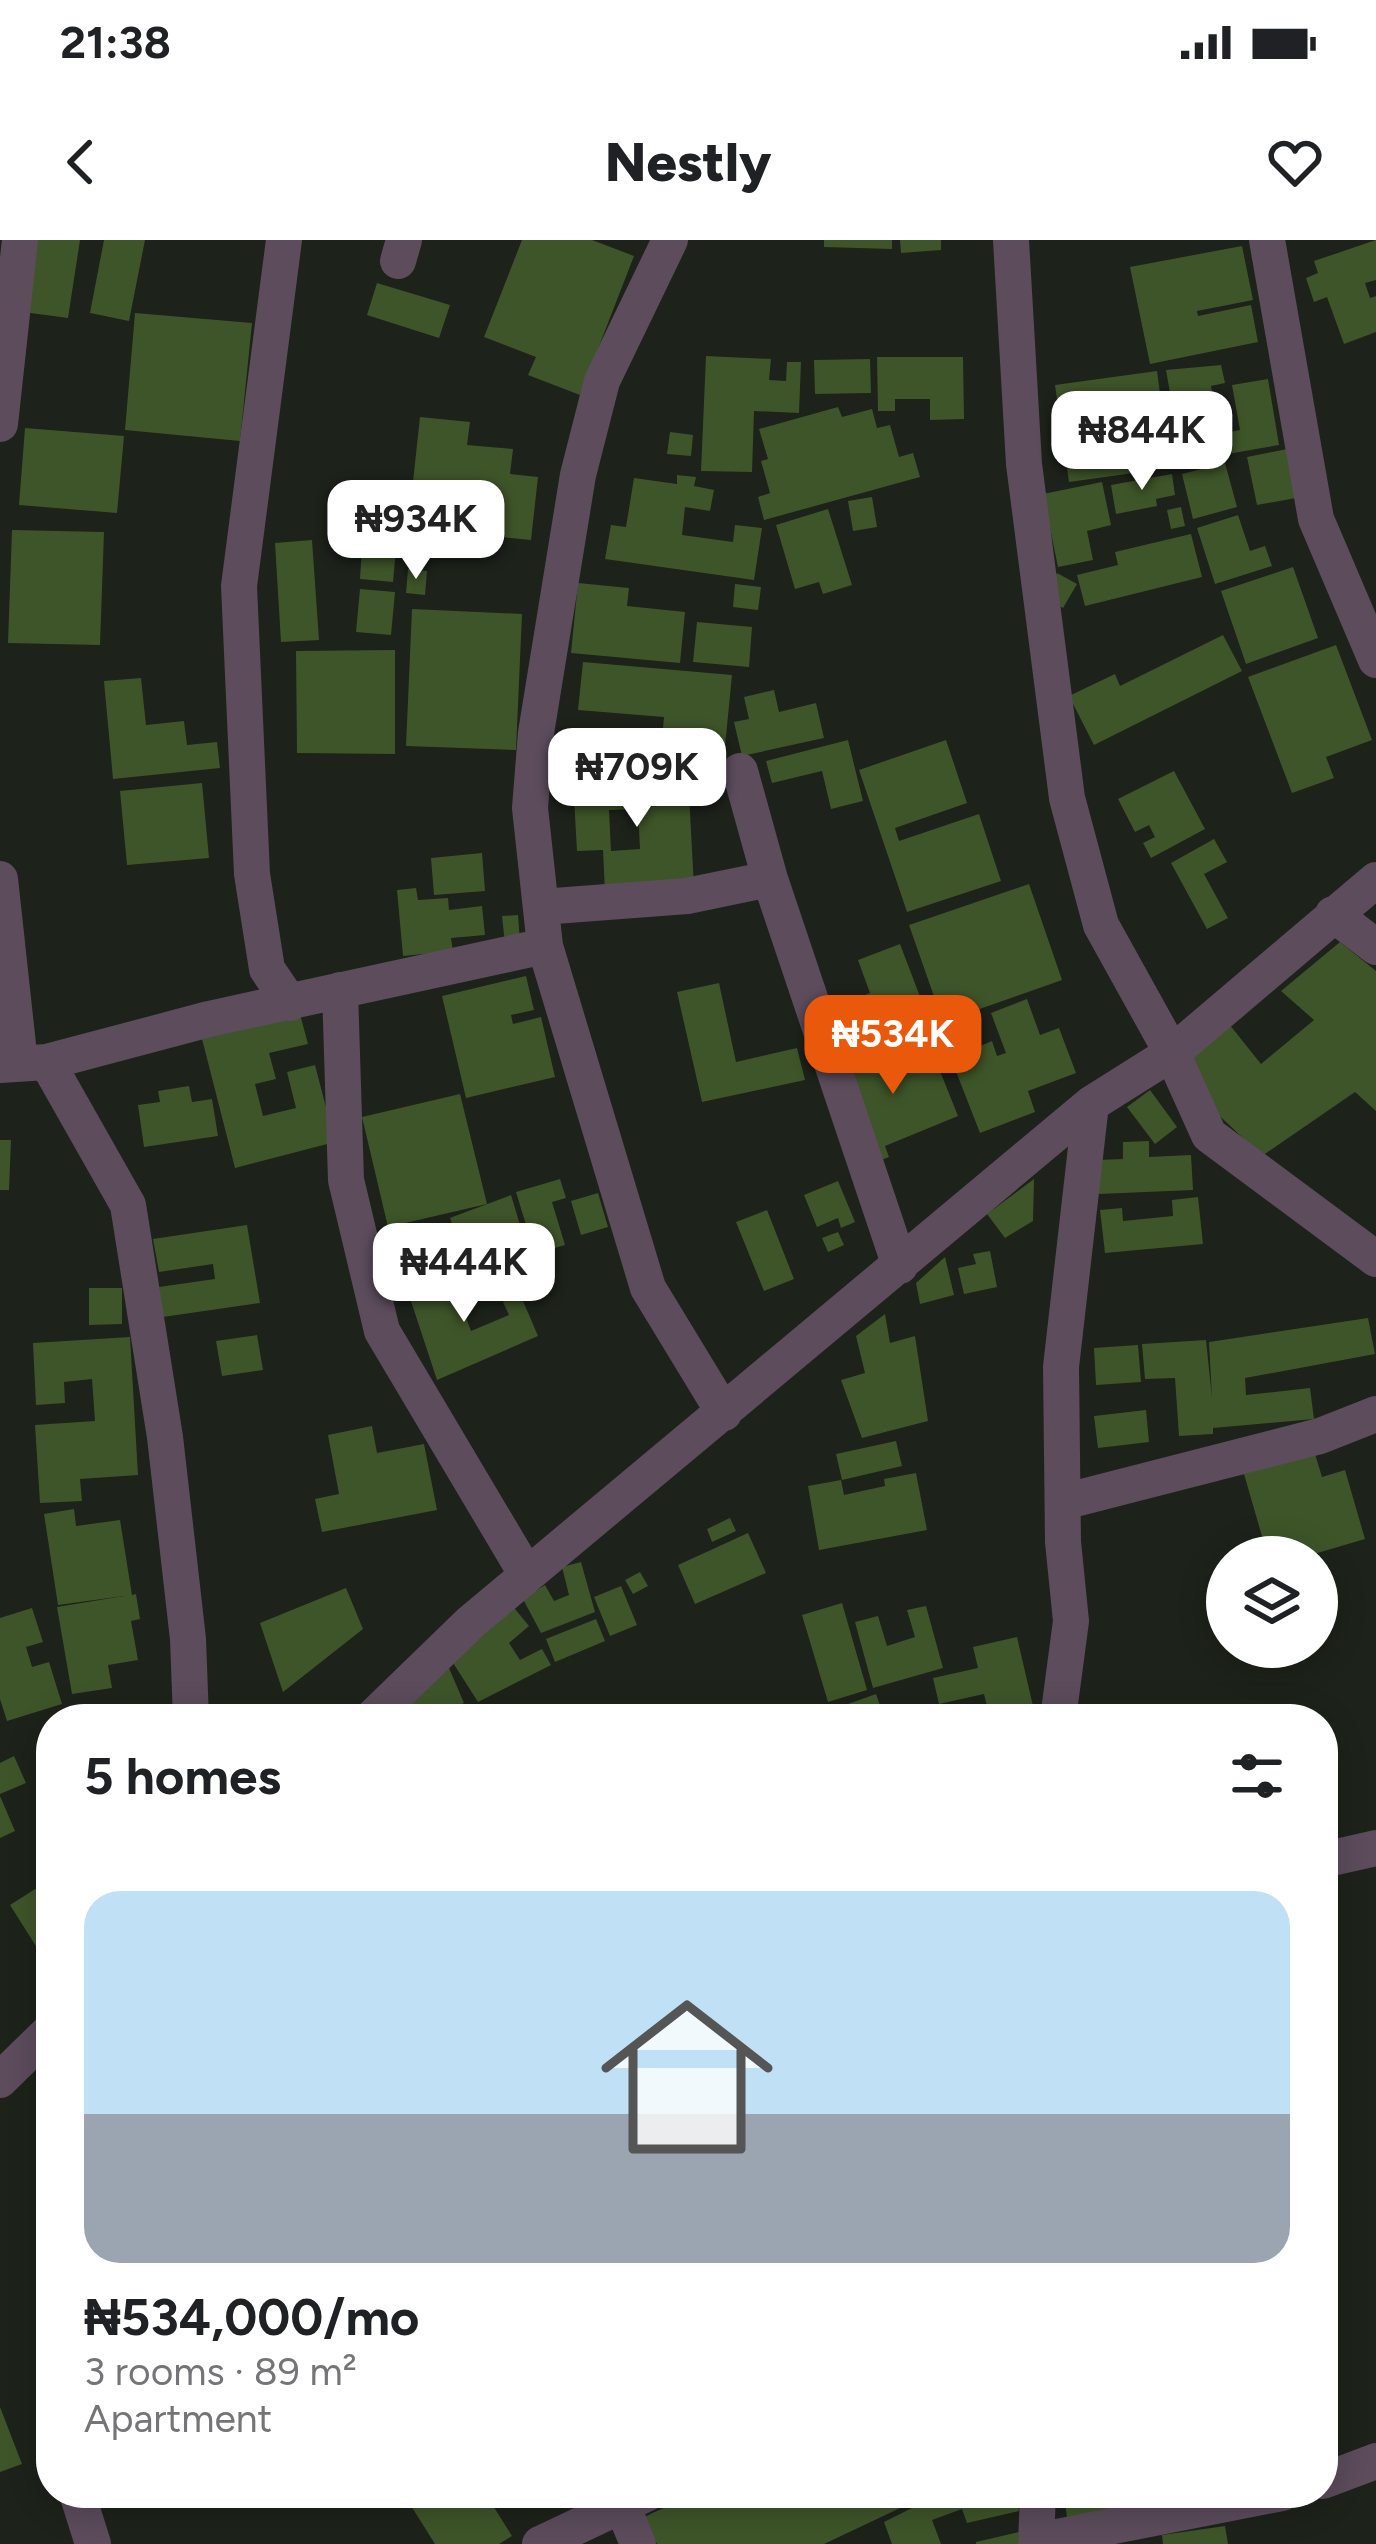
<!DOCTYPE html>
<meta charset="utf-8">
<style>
body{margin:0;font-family:Figtree,sans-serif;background:#f2f2f2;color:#202124;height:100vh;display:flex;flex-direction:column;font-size:45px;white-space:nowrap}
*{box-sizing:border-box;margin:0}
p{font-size:39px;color:#757577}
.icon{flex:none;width:66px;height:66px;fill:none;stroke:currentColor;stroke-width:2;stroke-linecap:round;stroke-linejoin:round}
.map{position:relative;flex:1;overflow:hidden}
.sheet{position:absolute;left:36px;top:1464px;width:1302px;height:804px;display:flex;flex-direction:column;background:#fff;border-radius:48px;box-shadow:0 6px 30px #0003}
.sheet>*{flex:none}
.controls{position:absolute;left:1206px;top:1296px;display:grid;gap:24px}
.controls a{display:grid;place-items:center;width:132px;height:132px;border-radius:50%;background:#fff;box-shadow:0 6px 30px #0003;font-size:60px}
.price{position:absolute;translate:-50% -102px;padding:0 27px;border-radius:24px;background:#fff;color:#222;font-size:39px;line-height:78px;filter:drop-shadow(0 3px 6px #0008)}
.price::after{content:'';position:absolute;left:50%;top:72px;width:36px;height:27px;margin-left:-18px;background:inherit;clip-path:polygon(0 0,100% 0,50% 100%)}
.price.selected{background:#ea580c;color:#fff}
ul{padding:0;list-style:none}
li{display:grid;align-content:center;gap:24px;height:636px;padding:0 48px}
li span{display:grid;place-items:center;height:372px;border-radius:36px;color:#555}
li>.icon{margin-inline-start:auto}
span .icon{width:216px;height:216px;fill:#fffc;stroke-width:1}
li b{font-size:51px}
h2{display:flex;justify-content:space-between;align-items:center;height:144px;padding:0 48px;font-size:51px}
.status{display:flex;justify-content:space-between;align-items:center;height:84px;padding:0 60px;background:#fff;direction:ltr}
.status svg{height:33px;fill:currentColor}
header{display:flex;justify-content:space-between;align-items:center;height:156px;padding:0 48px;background:#fff;font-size:54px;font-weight:800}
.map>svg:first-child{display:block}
.building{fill:#3e5529;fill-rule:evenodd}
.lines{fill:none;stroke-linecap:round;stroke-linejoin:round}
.minor{stroke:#5c4c5c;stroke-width:36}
</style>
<div class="status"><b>21:38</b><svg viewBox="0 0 49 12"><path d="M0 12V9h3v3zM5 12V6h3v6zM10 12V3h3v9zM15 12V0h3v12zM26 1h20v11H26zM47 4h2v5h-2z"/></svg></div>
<header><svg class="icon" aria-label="back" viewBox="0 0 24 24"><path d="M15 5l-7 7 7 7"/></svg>Nestly<svg class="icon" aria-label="heart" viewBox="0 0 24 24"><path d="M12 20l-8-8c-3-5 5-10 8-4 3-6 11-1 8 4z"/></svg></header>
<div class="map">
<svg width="1376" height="2304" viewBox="0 0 1376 2304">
<rect width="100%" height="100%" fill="#1d221a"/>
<path class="building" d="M33,0H80L68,78L23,72Z
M104,0H145L129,81L90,73Z
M522,0H592L634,16L580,155L528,135L536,117L484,97Z
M824,0H892V9L824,7Z
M900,0H941V10L901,13Z
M1376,0V40L1365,43L1370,58L1376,56V92L1344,104L1327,57L1314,62L1306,38L1318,33L1314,21Z
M1242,6L1253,60L1197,71L1198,76L1251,65L1258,102L1150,124L1130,27Z
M377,43L450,65L439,98L367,75Z
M135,73L252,83L240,201L125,190Z
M706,116L771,119L769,140L786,141L787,122H801L799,173L754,171L752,232L701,231Z
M877,117H963L964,179L930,180V159H895V171H878Z
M870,119L871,153L815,154L814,120Z
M1221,125L1225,143L1211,146L1220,194L1240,190L1232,145L1268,139L1279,205L1182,222L1166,130Z
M1157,131L1170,228L1069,242L1055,145Z
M838,167L842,177L872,169L877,188L890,185L899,217L913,213L920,237L764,280L758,257L770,253L761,221L768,219L759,189Z
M420,177L470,182L467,205L513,209L510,234L538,237L531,300L408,288Z
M25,188L124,196L117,273L19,265Z
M670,192L693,195L691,216L667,214Z
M1287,209L1296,258L1257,265L1247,217Z
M1225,223L1237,267L1193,279L1182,234Z
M1172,234L1175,255L1156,259L1157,266L1116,274L1111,245Z
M677,235L696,237L694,246L714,250L710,271L685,267L682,295L733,302L735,285L762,288L754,340L605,319L611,285L626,287L634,238L677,244Z
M1102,242L1111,285L1087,291L1093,320L1058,327L1043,254Z
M872,257L877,287L853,291L848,261Z
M1181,267L1185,286L1171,289L1167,270Z
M828,269L852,345L823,354L819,342L795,349L776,285Z
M1238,275L1250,311L1265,306L1272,326L1215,344L1197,288Z
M12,290L104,292L100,405L8,403Z
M1191,294L1202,337L1085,366L1077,335L1118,325L1115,312Z
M312,300L319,400L281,402L275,303Z
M362,307L396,309L393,342L360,339Z
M1293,327L1318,398L1246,424L1221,351Z
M408,329L427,331L425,355L406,353Z
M1057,333L1077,344L1063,368L1043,356Z
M578,343L629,348L627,366L685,372L680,423L571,413Z
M735,344L761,347L758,370L733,367Z
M360,349L395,352L391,395L356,392Z
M412,369L522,374L516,510L406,506Z
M697,382L752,387L749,427L693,422Z
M1223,395L1242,431L1094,505L1069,456L1115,434L1120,446Z
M1336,405L1372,500L1326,517L1334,538L1292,553L1248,437Z
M395,410V514L297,513L296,411Z
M583,422L732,435L723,527L660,521L664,477L578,470Z
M141,438L146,485L184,481L187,505L217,502L220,528L113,539L104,441Z
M774,450L779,472L816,463L824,498L742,516L734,482L749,479L744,457Z
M848,500L863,561L831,569L822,531L772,543L766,521Z
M946,500L967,563L895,588L899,601L979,574L1001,641L907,672L859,530Z
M1174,531L1205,589L1151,618L1143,603L1155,597L1149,585L1135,592L1118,559Z
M688,535L694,647L605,652L603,610L577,611L573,540ZM638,569L640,609L611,611L609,570Z
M202,543L209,618L127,625L120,551Z
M1214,599L1227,622L1204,634L1228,678L1207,689L1171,623Z
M482,613L485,651L434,655L431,618Z
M1029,644L1062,740L943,782L909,685Z
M416,648L418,660L448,658L449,670L482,666L485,695L451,698L453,711L403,716L397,650Z
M518,675L520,702L505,704L502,676Z
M1340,702L1376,731V871L1355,852L1262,916L1170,829L1229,784L1261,824L1314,780L1281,751Z
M900,704L935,796L888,814L878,790L873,791L860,757L870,753L858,720Z
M526,736L534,770L511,775L513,784L541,777L555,837L466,858L442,756Z
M719,743L736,822L797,808L805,840L702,862L677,752Z
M1027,759L1040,795L1059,788L1076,833L1028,851L1035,872L980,893L941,793L969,782L978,807L992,801L997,816L1006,813L991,773Z
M300,774L308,804L269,813L276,839L255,844L263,876L296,868L287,832L315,825L335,902L235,928L202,799Z
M861,802L872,829L930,806L958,876L885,906L889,917L869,925L833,813Z
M189,846L192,862L212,859L218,896L144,907L138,865L160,862L158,851Z
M1150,850L1177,887L1155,904L1127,867Z
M460,854L487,964L388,987L362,877Z
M0,900H11L9,950H0Z
M1149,901V917L1191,915L1193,950L1099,954L1098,920L1123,919V902Z
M560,939L566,958L552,962L565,1005L535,1014L516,952Z
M1034,939L1033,981L1005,998L987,974Z
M838,941L855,982L841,988L838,978L817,987L804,955Z
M598,953L608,987L581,995L571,961Z
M511,955L530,1018L407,1038L391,996L430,984L441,1014L460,1007L450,978Z
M1198,957L1203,1004L1105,1013L1100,970L1122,968L1123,981L1173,976L1172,960Z
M767,970L794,1039L764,1051L736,982Z
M247,985L260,1063L163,1077L159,1047L215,1039L213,1024L159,1032L153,999Z
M838,992L844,1005L828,1012L822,998Z
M990,1011L997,1047L964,1054L958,1028L976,1024L973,1014Z
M945,1017L954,1055L920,1064L916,1043Z
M476,1035L480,1056L459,1059L471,1091L509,1075L503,1062L520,1054L538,1096L437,1140L406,1046Z
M89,1048H122V1084L89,1085Z
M885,1074L890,1103L915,1096L928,1181L862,1198L841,1140L865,1133L856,1096Z
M1368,1078L1375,1114L1245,1138L1246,1155L1310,1148L1314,1179L1213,1188V1194L1179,1196L1175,1138L1145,1139L1142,1104L1206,1100L1212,1158L1209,1102Z
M257,1095L263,1130L222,1136L216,1101Z
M130,1097L138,1235L80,1239L82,1261L40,1263L35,1185L95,1181L92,1139L64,1142L65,1163L36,1165L33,1103Z
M1138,1105L1141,1142L1096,1145L1094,1108Z
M1146,1170L1149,1202L1098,1208L1094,1176Z
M372,1186L377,1213L424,1204L437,1270L322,1292L315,1259L339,1254L328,1195Z
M896,1201L902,1226L842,1240L836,1214Z
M1315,1214L1322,1237L1345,1230L1365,1299L1304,1317H1268L1244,1234Z
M916,1233L927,1290L819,1310L808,1246L841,1240L844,1255L885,1246L884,1239Z
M74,1269L76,1286L120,1280L132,1355L136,1354L140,1379L131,1381L138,1420L108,1425L112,1448L72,1454L57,1367L124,1356L58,1365L44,1274Z
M730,1278L736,1291L712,1302L707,1289Z
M748,1293L766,1333L695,1364L678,1325Z
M581,1322L595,1372L541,1393L523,1359L545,1345L554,1361L569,1355L562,1327Z
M640,1332L648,1346L633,1354L625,1340Z
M621,1346L637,1385L610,1396L594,1357Z
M346,1348L363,1389L283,1452L260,1383Z
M842,1363L867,1450L828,1462L802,1375Z
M511,1364L529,1386L509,1403L520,1420L542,1409L551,1425L478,1462L448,1415Z
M926,1366L943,1428L873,1448L855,1382L878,1376L887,1406L915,1397L907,1370Z
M32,1368L43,1402L26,1407L32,1427L49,1422L62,1464L7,1481L0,1459V1378Z
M596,1379L605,1401L555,1422L546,1399Z
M1017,1397L1036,1479H990L984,1454L939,1464L933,1438L978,1428L973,1407Z
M443,1414L464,1463L432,1479H368Z
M876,1454L885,1479H837L834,1469Z
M14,1516L26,1543L0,1554V1523Z
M0,1556L15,1591L0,1598Z
M51,1639V1704L39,1711L10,1665Z
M0,2167L22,2224L0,2232Z
M403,2253H485L512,2296L499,2304H435Z
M696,2253H932L824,2304H657L644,2277Z
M942,2253H1016L1019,2271L967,2283L962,2269L932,2280L941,2304H892L884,2282Z
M1064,2253H1118L1120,2272L1067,2278Z
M1225,2286L1228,2304H1163L1162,2295Z
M1019,2292L1018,2304H976V2302Z"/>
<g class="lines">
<path class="minor" d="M284,0L239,346L252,634L267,729L290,763
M670,0L602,141L578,235L536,493L530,568L545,706L648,1048L724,1173
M1011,0L1024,224L1067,558L1101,685L1172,813L1209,895L1376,1019
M1267,0L1316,279L1376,420
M398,21L404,0
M0,184L20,0
M740,531L770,639L900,1026
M0,639L20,823
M541,667L687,656L770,639
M1333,674L1376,707
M340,750L346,940L382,1091L527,1335
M47,822L128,965L165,1197L188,1399L191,1479
M0,825L47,822L209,779L545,706
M1063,1262L1320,1196L1376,1174
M371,1479L471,1382L1091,864L1172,813L1376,640
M1058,1479L1071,1381L1063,1302L1061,1127L1091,864
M1323,1620L1376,1608
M0,1840L51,1790
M1323,2241L1376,2221
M77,2253L93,2304
M617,2253L638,2304
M1037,2301L1282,2253
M540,2304L648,2253
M1036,2304L1038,2253"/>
</g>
</svg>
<div class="controls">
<a><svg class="icon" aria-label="layers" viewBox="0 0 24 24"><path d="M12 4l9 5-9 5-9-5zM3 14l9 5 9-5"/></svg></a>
</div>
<b class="price" style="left:1142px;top:253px">₦844K</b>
<b class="price" style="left:416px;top:342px">₦934K</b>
<b class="price" style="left:637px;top:590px">₦709K</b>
<b class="price selected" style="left:893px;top:857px">₦534K</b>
<b class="price" style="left:464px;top:1085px">₦444K</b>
<section class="sheet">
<h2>5 homes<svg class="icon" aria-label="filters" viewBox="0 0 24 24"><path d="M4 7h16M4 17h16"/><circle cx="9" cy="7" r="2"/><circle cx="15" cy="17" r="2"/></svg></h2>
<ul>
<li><span style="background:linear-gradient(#bfe0f5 60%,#9aa5b1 0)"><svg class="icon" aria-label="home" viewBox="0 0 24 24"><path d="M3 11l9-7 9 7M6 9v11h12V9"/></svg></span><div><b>₦534,000/mo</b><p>3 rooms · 89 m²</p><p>Apartment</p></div></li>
</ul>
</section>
</div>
